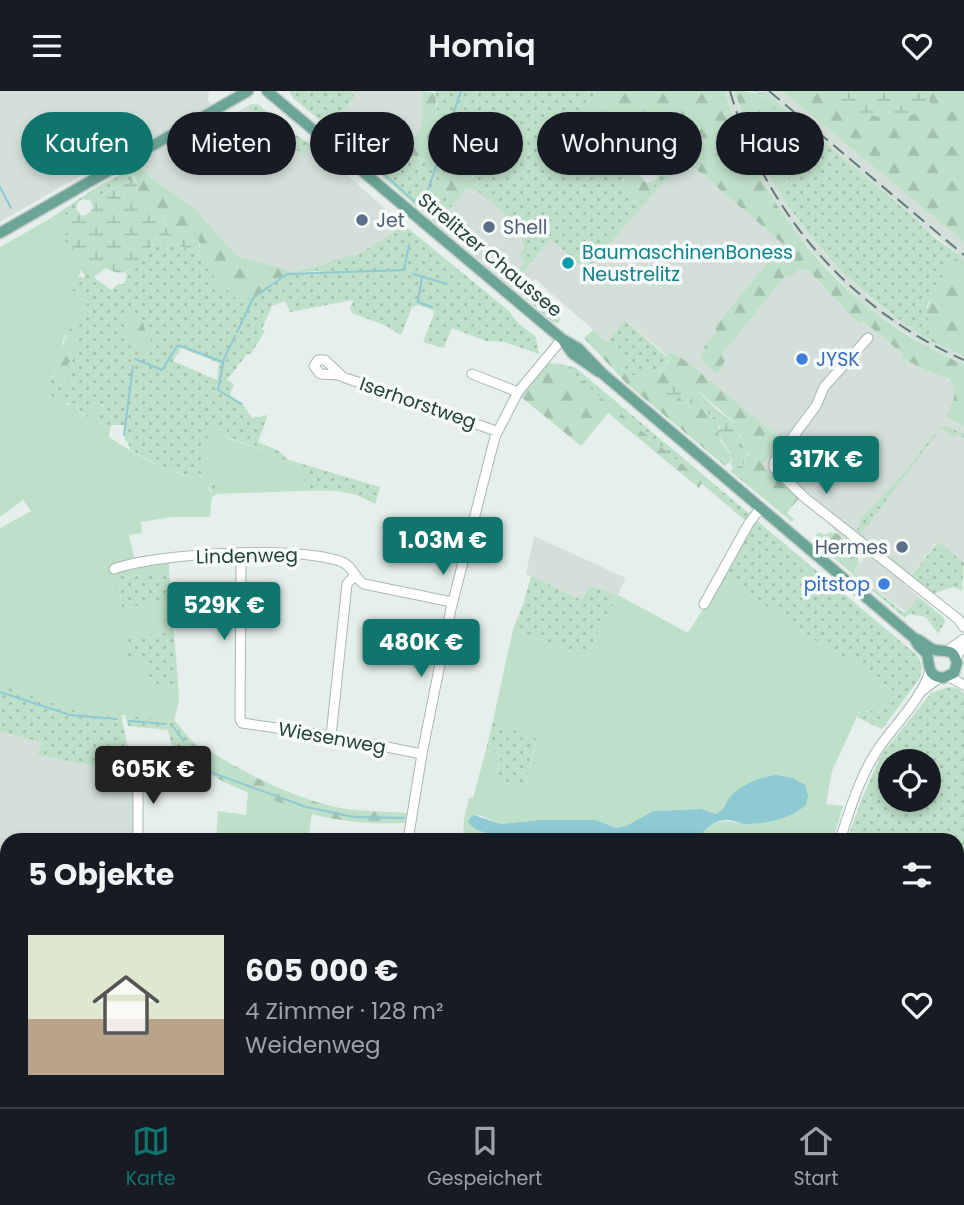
<!DOCTYPE html>
<html lang="de">
<meta charset="utf-8">
<style>
body{margin:0;font-family:Poppins,sans-serif;background:#242831;color:#f1f3f6;height:100vh;display:flex;flex-direction:column;font-size:26px;white-space:nowrap}
*{box-sizing:border-box;margin:0}
p{font-size:23px;color:#9ea1a6}
.icon{flex:none;width:38px;height:38px;fill:none;stroke:currentColor;stroke-width:2;stroke-linecap:round;stroke-linejoin:round}
.map{position:relative;flex:1;overflow:hidden}
.side{position:absolute;left:0px;top:742px;width:964px;height:275px;display:flex;flex-direction:column;background:#171b24;border-radius:21px 21px 0 0;box-shadow:0 4px 10px #0003}
.side>*{flex:none}
.top-card{position:absolute;left:21px;top:21px;width:922px;height:63px;display:flex;gap:14px}
.tools{position:absolute;left:878px;top:658px;display:grid;gap:14px}
.tools a{display:grid;place-items:center;width:63px;height:63px;border-radius:50%;background:#171b24;box-shadow:0 4px 10px #0003;font-size:35px}
.price{position:absolute;translate:-50% -60px;padding:0 16px;border-radius:7px;background:#0f766e;color:#fff;font-size:23px;line-height:46px;filter:drop-shadow(0 2px 4px #0008)}
.price::after{content:'';position:absolute;left:50%;top:42px;width:21px;height:16px;margin-left:-10px;background:inherit;clip-path:polygon(0 0,100% 0,50% 100%)}
.price.on{background:#222;color:#fff}
ul{padding:0;list-style:none}
li{display:flex;align-items:center;gap:21px;height:175px;padding:0 28px}
li span{display:grid;place-items:center;flex:none;width:196px;height:140px;border-radius:0px;color:#555}
li>.icon{margin-inline-start:auto}
span .icon{width:84px;height:84px;fill:#fffc;stroke-width:1}
li b{font-size:30px}
h2{display:flex;justify-content:space-between;align-items:center;height:84px;padding:0 28px;font-size:30px}
.tag{padding:0 24px;border-radius:32px;background:#171b24;box-shadow:0 4px 10px #0003;font-size:24px;line-height:63px}
.tag.on{background:#0f766e;color:#fff}
header{display:flex;justify-content:space-between;align-items:center;height:91px;padding:0 28px;background:#171b24;font-size:32px;font-weight:600}
.dock{display:flex;justify-content:space-around;align-items:center;height:98px;border-top:2px solid #363941;background:#171b24;font-size:19px;color:#9ea1a6}
.dock a{display:grid;justify-items:center;gap:4px}
.dock .on{color:#0f766e}
.map>svg:first-child{display:block}
.built{fill:#d4dfda}
.grass{fill:url(#grass-dots);fill-rule:evenodd}
.forest{fill:url(#forest-firs)}
.wetland{fill:url(#wetland-marsh)}
.green{fill:#bfe0c8}
.water{fill:#8ec9d4}
.lines{fill:none;stroke-linecap:round;stroke-linejoin:round}
.stream{stroke:#8ec9d4;stroke-width:2}
.minor-casing{stroke:#a8b8b2;stroke-width:11}
.major-casing{stroke:#c2cac8;stroke-width:13}
.minor{stroke:#fff;stroke-width:9}
.major{stroke:#6aa596;stroke-width:10}
.rail{stroke:#5f7d75;stroke-width:2;stroke-dasharray:14 7;stroke-linecap:butt}
.service-dot{fill:#5c6f8a;stroke:#f7fbf9;stroke-width:2.5}
.culture-dot{fill:#0f9aa8;stroke:#f7fbf9;stroke-width:2.5}
.shop-dot{fill:#3f7fe0;stroke:#f7fbf9;stroke-width:2.5}
.labels{text-anchor:middle;dominant-baseline:central;stroke-width:7;stroke-linejoin:round;paint-order:stroke}
.service-label{font-size:19px;fill:#4e5e75;stroke:#f7fbf9;text-anchor:start}
.culture-label{font-size:19px;fill:#0d838f;stroke:#f7fbf9;text-anchor:start}
.street-label{font-size:19px;fill:#24423a;stroke:#f7fbf9}
.shop-label{font-size:19px;fill:#366cbe;stroke:#f7fbf9;text-anchor:start}
</style>
<header><svg class="icon" aria-label="menu" viewBox="0 0 24 24"><path d="M4 6h16M4 12h16M4 18h16"/></svg>Homiq<svg class="icon" aria-label="heart" viewBox="0 0 24 24"><path d="M12 20l-8-8c-3-5 5-10 8-4 3-6 11-1 8 4z"/></svg></header>
<div class="map">
<svg width="964" height="1016" viewBox="0 0 964 1016">
<defs>
<pattern id="grass-dots" width="8" height="8" patternUnits="userSpaceOnUse" patternTransform="scale(1.75)"><rect width="8" height="8" fill="#bfe0c8"/><path d="M2 2h.1M6 6h.1" fill="none" stroke="#a4c1ad" stroke-width="1.8" stroke-linecap="round"/></pattern>
<pattern id="forest-firs" width="22" height="20" patternUnits="userSpaceOnUse" patternTransform="scale(1.75)"><rect width="22" height="20" fill="#bfe0c8"/><path d="M5 1l3.5 6h-7zM16 11l3.5 6h-7z" fill="#a4c1ad"/></pattern>
<pattern id="wetland-marsh" width="20" height="14" patternUnits="userSpaceOnUse" patternTransform="scale(1.75)"><rect width="20" height="14" fill="#bfe0c8"/><path d="M1 5h8M5 5V1M11 12h8M15 12V8" fill="none" stroke="#a4c1ad"/></pattern>
</defs>
<rect width="100%" height="100%" fill="#e6efeb"/>
<path class="built" d="M0,0H209L208,9L221,30L244,17H248L304,64L313,54L404,134L361,162L295,181L237,165L194,117L145,82L130,57L88,83L85,82L0,131Z
M350,0H422L424,27L418,46L384,82L328,36L355,6Z
M725,0H734L743,27L766,79L796,127L823,161L871,208L929,249L964,265V273L926,255L877,223L855,205L814,163L782,125L757,84L740,46Z
M762,0H782L964,151V169L934,143L927,141L919,131Z
M681,71L696,78L783,153L858,232L863,230L903,263L902,266L923,278L942,284L953,293L955,307L947,327L964,335V472L937,451L904,493L919,506L906,521L859,486L854,479L866,464L858,457L856,459L833,438L834,436L765,379L763,373L781,348L694,276L672,261L666,264L626,229L607,251L535,188L524,200L515,192L511,196L426,124L477,90L527,124L587,179Z
M534,445L626,487L618,504L589,495L582,509L526,483Z
M0,641L41,651L39,664L130,682L128,695L135,699V749H7V776L0,778Z
M48,1010H204L203,1016H94Z
M657,1010H826L829,1016H655Z"/>
<path class="grass" d="M289,0H350L355,6L329,36L356,59L293,7Z
M435,0H593L598,11L587,20L589,26L593,28L600,24L606,25L611,32L608,41L614,51L626,53L635,61L632,76L623,88L627,105L637,111L655,92L653,90L658,87V83L664,85L676,77L587,179L550,148L515,192L548,220L560,226L559,232L553,231L504,189L506,183L511,188L525,171L518,165L524,158L520,136L488,108L474,98L477,90L470,89L479,80L461,69L445,79L447,86L433,108L448,104L458,109L437,130L447,139L450,136L447,142L363,69L365,66L384,82L399,66L424,68L441,42L442,36L436,23L437,13Z
M752,0L765,1L919,131C925,141 950,157 961,166L950,173L935,204L927,213L926,221L936,240L929,249C865,207 821,166 779,101H783L788,94L787,74L773,54C772,39 778,16 763,5C759,3 755,2 752,0Z
M252,13L259,14L292,42L313,54L304,65L248,17H244Z
M141,74L133,83V87L91,110L82,108L78,111L76,118L58,130L90,183L95,185V187L111,199L118,193H124L127,184L124,182C139,176 148,162 155,148L194,160L213,183C219,199 237,204 253,207L287,183L317,181L333,175L336,169L361,162L404,134L509,220L517,231L536,246L539,263L504,251L486,250L452,237L444,257L423,251L434,223L433,219L418,214L412,216L401,244L384,234L352,222L350,218L353,209L290,221L285,210L272,215L262,238L265,240L251,263H247L227,289L234,293L230,304L242,312L252,327L268,324L258,351L279,360L289,369L380,396L375,413C352,398 328,399 301,400L308,378L277,368L273,362L226,346L227,339L210,338L201,388L215,393L217,403L212,406L211,399L201,389L163,377L130,359L128,351L125,350V334H112L110,338L98,329L104,314L96,311L87,327L73,312C63,315 54,307 45,301L54,283L56,285L67,279L68,273C81,263 77,254 75,239L71,236L88,211L70,198L78,185L83,187L85,185L51,127L98,95ZM181,257L219,272L217,289L173,270Z
M625,229L668,267C665,284 645,284 629,285L627,283L610,257L609,249Z
M561,273L576,277L752,425L747,431Z
M946,335L964,343V347L957,342L954,346L941,337L861,443L904,476L899,477L859,445L857,439L861,428L904,382L940,336Z
M755,428L918,565L922,576L920,587L882,638L858,627L857,624L862,620L868,621L891,598L866,585L857,572L837,565L741,498L722,487Z
M938,451L964,472L962,500L953,496L932,503L911,485Z
M123,477L125,487L169,479L172,509L122,518L118,484V480Z
M531,485L582,509L589,495L618,504L586,566L513,538L524,511Z
M859,486L903,521H906L919,506L944,527L945,531L936,546L938,543L926,526L909,523L905,527L857,487Z
M174,541L178,592L157,598L148,591L142,566L127,568L125,545Z
M0,594L77,620L121,623L129,661L130,682L38,664L41,651L0,641Z
M948,596L957,597L964,602V818L957,826V749H847L862,707L881,664L931,602ZM891,670H929V709H891Z
M125,624L166,628L170,631L174,629L194,652L204,657L200,662L190,664L184,669L171,652L168,639L128,635Z
M493,630L537,647L524,699L495,688L501,664L486,659Z"/>
<path class="forest" d="M422,0L436,2V23L442,36L438,50L442,55L437,64L427,68L399,66C423,40 424,35 422,0Z
M593,0H725C760,120 847,225 964,273V335L946,326C951,312 960,303 949,288L923,278L902,267L903,263L863,230L859,233L808,179L799,178L789,187L786,184L722,263L726,269L722,274L724,276L716,283L701,269L704,256L717,240L714,237L783,153L696,78L681,72L664,85L658,83L657,74L651,72L636,81L646,92L653,90L655,95L640,110L638,111C634,109 630,107 627,105C613,94 635,76 635,61L632,56C616,48 606,56 611,32L606,25L600,24L593,28L589,26L587,20L598,11Z
M734,0C751,0 764,2 774,16L772,25L775,34L773,54L784,66L788,94L783,101H779L756,60Z
M782,0H964V151Z
M470,67L475,68L480,75L471,88L477,90L474,98H466L458,109L448,104L432,109L441,85L447,86L445,79C451,72 461,69 470,67Z
M141,75L145,82L194,117L237,165L295,181L336,169L337,173C322,183 305,179 289,183C268,188 262,211 236,208L231,201L222,196L202,171L198,164L200,153L185,139L179,145L170,143L165,133V124L140,112L136,103L137,92L133,83Z
M961,166L964,169V265L929,249C942,229 928,238 926,221C926,217 947,176 951,172C955,168 956,168 961,166Z
M133,223L143,232L146,242L151,244L150,263C131,263 116,241 128,224Z
M71,236L77,242C75,261 86,258 68,273L67,279L70,288L65,293L58,291L54,283C62,267 61,251 71,236Z
M593,239L607,251L609,249L612,260L624,267V276L629,285L660,280L669,270L666,264L672,261L694,276L781,348L763,373L766,379L799,407L787,422L794,428L792,431L730,380L733,376L745,372L744,368L749,362V357C742,358 739,358 736,351L741,344C738,339 736,333 732,329C725,324 689,290 684,292C678,293 674,298 672,303L678,304L685,312L698,313L718,333L720,349L732,365L730,371L725,375L627,293L584,247Z
M548,272L561,273L698,387L702,392L699,397L608,322L581,355L521,306Z
M818,441L825,444L831,441L838,443L856,459L859,472L854,479L859,486L857,487L813,449Z
M204,657C243,681 286,704 331,715C355,721 382,720 407,722L405,732C389,732 372,733 356,731C297,725 235,700 184,669L190,664L200,662Z
M0,916L7,917V1010L56,1011L55,1016H0Z"/>
<path class="wetland" d="M826,0H922L928,6L930,12C918,34 860,27 842,15C836,11 831,5 826,0Z
M133,87L137,92L136,103L140,112L164,123L165,133L170,143L179,145L185,139H190C201,146 200,151 198,164L189,158L155,148C145,168 130,192 106,177L95,185L87,183L58,130L76,118L82,125L88,123L93,117L91,110Z
M688,291L716,318L741,337L742,340L736,351L740,357H749L751,360L746,364L742,378L731,375L732,364L718,344L720,336C710,324 701,312 685,312L675,303L669,305L664,303L663,298L669,294L676,295Z"/>
<path class="green" d="M51,127L78,171L81,181L70,198L88,211L63,249L61,268L45,301L68,314L74,312L78,319L87,327L96,311L104,315L98,329L110,338L109,346C138,365 166,382 201,388L209,338L227,339L226,347L273,362L277,368L308,378L301,400L217,403L215,393L203,389L212,403L210,426H172L141,431L142,442L129,444L136,474L169,470V479L125,487L123,478L118,480V484L122,518L172,509L174,541L125,546L127,568L142,566L146,569L148,591L155,590L157,598L178,592L179,610L174,629L170,631L166,628L77,620L0,594V437L31,420L23,409L0,426V156Z
M722,487L741,498L837,565L857,572L866,585L894,600L895,607C887,621 872,619 859,621L832,680L826,713L843,715L833,749H698C708,730 723,727 742,733L725,716L716,723L701,718L653,720L626,735L616,737L596,729H538L501,733L479,724L483,743L529,749H463L464,728L469,707H473L486,659L501,664L495,688L524,699L537,648L493,630L513,538L586,566L618,504L688,542Z
M248,701L312,722L308,749H216L218,720L246,724Z"/>
<path class="water" d="M776,684L793,687L805,694L808,705L806,714C790,728 766,733 744,733C739,732 734,729 728,729C715,728 703,739 698,749C673,749 645,746 621,748C596,750 477,755 468,730L473,724L501,733L538,729H596L616,737L626,735L653,720L701,718L716,723L725,716C729,698 759,686 776,684Z"/>
<g class="lines">
<path class="stream" d="M367,68L422,117L461,0
M0,96L11,117
M413,183L447,193
M422,186L418,211L432,216
M237,241L253,207L287,183L404,179L409,154
M235,245L224,268L218,299L241,313
M135,268L162,279L177,255H181L223,271
M124,344L133,275
M0,601L70,624L117,628
M129,630L166,633
M173,636L184,650
M189,656L199,670L213,682L306,716L354,726L404,727"/>
<defs>
<path id="minor" d="M868,247L824,296L816,315L774,371V377L804,406L958,528L964,536
M472,283L518,301
M339,284L320,283L314,275L318,269H325L343,286L496,340
M241,462L240,628L242,632L331,645L422,663
M114,478C157,462 300,454 342,471C353,475 354,487 364,493L452,511
M704,513L749,432L760,418
M948,559L964,548
M956,567L964,554
M949,586L964,594
M919,602L939,587
M331,645L347,493L354,485
M133,694L138,701V749
M408,749L422,663L451,518L495,346L518,301L562,248
M840,749C850,718 860,685 878,658C895,633 921,609 930,580
M0,810L7,812
M957,830L964,822
M0,866L7,868
M957,887L964,891
M957,994L964,997
M335,1010L361,1016
M459,1010L478,1016
M207,1016L209,1010
M635,1016L636,1010
M838,1016L841,1010"/>
<path id="major" d="M267,0L562,248L578,257L603,283L914,547C922,549 928,557 935,559C947,561 953,557 957,572L954,582L943,587C927,585 930,575 927,563L918,554L914,547
M0,142L248,0
M564,251L573,263L599,281"/>
</defs>
<use href="#minor" class="minor-casing"/>
<use href="#major" class="major-casing"/>
<use href="#minor" class="minor"/>
<use href="#major" class="major"/>
<path class="rail" d="M730,0C764,120 850,219 964,269
M769,0L964,164"/>
</g>
<g class="service-dot">
<circle cx="362" cy="129" r="7"/>
<circle cx="489" cy="136" r="7"/>
<circle cx="902" cy="456" r="7"/>
</g>
<circle class="culture-dot" cx="568" cy="172" r="7"/>
<g class="shop-dot">
<circle cx="802" cy="268" r="7"/>
<circle cx="884" cy="493" r="7"/>
</g>
<g class="labels">
<g class="service-label">
<text x="376" y="129">Jet</text>
<text x="503" y="136">Shell</text>
<text x="888" y="456" text-anchor="end">Hermes</text>
</g>
<g class="culture-label">
<text x="582" y="161">BaumaschinenBoness<tspan x="582" dy="22">Neustrelitz</tspan></text>
</g>
<g class="street-label">
<text transform="translate(490 164) rotate(40)">Strelitzer Chaussee</text>
<text transform="translate(418 312) rotate(19)">Iserhorstweg</text>
<text transform="translate(247 465) rotate(-1)">Lindenweg</text>
<text transform="translate(332 647) rotate(10)">Wiesenweg</text>
</g>
<g class="shop-label">
<text x="816" y="268">JYSK</text>
<text x="870" y="493" text-anchor="end">pitstop</text>
</g>
</g>
</svg>
<div class="tools">
<a><svg class="icon" aria-label="locate" viewBox="0 0 24 24"><circle cx="12" cy="12" r="6"/><path d="M12 2v4M12 18v4M2 12h4M18 12h4"/></svg></a>
</div>
<b class="price" style="left:826px;top:405px">317K €</b>
<b class="price" style="left:443px;top:486px">1.03M €</b>
<b class="price" style="left:224px;top:551px">529K €</b>
<b class="price" style="left:421px;top:588px">480K €</b>
<b class="price on" style="left:153px;top:715px">605K €</b>
<div class="top-card">
<a class="tag on">Kaufen</a>
<a class="tag">Mieten</a>
<a class="tag">Filter</a>
<a class="tag">Neu</a>
<a class="tag">Wohnung</a>
<a class="tag">Haus</a>
</div>
<section class="side">
<h2>5 Objekte<svg class="icon" aria-label="filters" viewBox="0 0 24 24"><path d="M4 7h16M4 17h16"/><circle cx="9" cy="7" r="2"/><circle cx="15" cy="17" r="2"/></svg></h2>
<ul>
<li><span style="background:linear-gradient(#dfe7d0 60%,#b9a48a 0)"><svg class="icon" aria-label="home" viewBox="0 0 24 24"><path d="M3 11l9-7 9 7M6 9v11h12V9"/></svg></span><div><b>605 000 €</b><p>4 Zimmer · 128 m²</p><p>Weidenweg</p></div><svg class="icon" aria-label="heart" viewBox="0 0 24 24"><path d="M12 20l-8-8c-3-5 5-10 8-4 3-6 11-1 8 4z"/></svg></li>
</ul>
</section>
</div>
<nav class="dock">
<a class="on"><svg class="icon" aria-label="map" viewBox="0 0 24 24"><path d="M3 6l6-2 6 2 6-2v14l-6 2-6-2-6 2zM9 4v14M15 6v14"/></svg>Karte</a>
<a><svg class="icon" aria-label="saved" viewBox="0 0 24 24"><path d="M7 4h10v16l-5-4-5 4z"/></svg>Gespeichert</a>
<a><svg class="icon" aria-label="home" viewBox="0 0 24 24"><path d="M3 11l9-7 9 7M6 9v11h12V9"/></svg>Start</a>
</nav>
